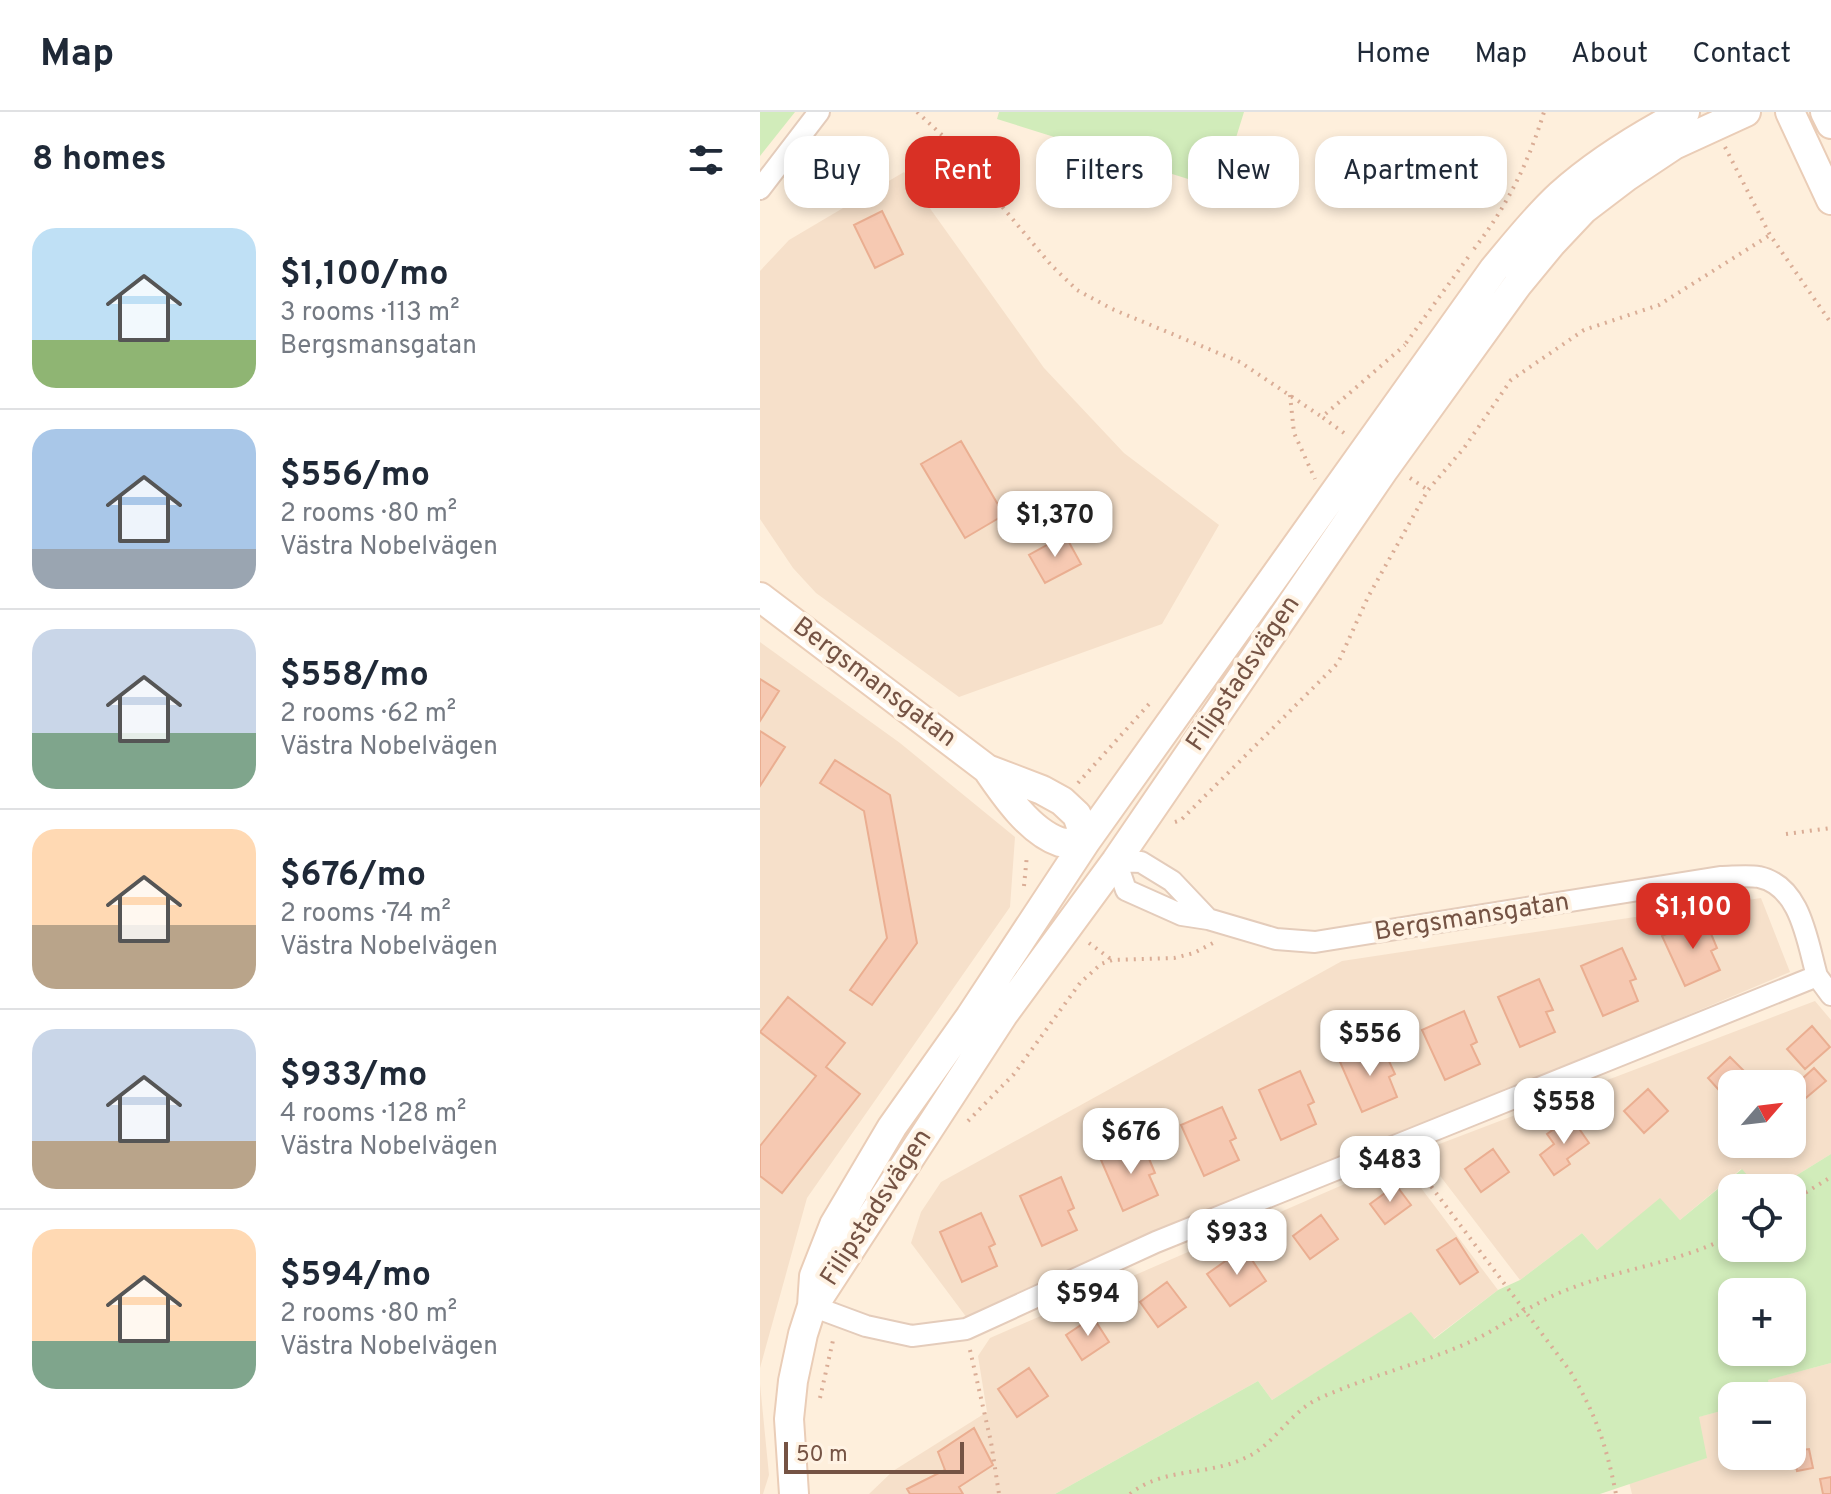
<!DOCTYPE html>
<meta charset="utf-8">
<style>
body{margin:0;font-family:Overpass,sans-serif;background:#f2f2f3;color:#1f2937;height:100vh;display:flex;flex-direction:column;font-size:30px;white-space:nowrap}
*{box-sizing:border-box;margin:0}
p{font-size:26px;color:#747a83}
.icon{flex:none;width:44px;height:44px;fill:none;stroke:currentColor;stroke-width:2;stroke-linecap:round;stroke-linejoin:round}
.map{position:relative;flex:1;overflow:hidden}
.drawer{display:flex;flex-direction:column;background:#fff;width:760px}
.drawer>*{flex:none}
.hud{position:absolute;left:24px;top:24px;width:760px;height:72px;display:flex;gap:16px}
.needle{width:52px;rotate:62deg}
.buttons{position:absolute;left:958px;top:958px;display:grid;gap:16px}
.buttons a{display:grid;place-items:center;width:88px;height:88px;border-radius:16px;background:#fff;box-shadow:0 4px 12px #0003;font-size:40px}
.scale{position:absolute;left:24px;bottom:20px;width:180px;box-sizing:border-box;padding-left:8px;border:4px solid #755344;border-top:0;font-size:22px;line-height:28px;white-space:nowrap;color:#755344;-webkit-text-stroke:6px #fff3e4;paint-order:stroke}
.price{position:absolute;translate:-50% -68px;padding:0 18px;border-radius:16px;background:#fff;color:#222;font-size:26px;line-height:52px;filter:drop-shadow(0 2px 4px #0008)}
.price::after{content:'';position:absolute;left:50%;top:48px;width:24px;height:18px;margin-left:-12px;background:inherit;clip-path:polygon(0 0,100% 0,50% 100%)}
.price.active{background:#d93025;color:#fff}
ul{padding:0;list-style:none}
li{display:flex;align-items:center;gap:24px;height:200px;padding:0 32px}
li+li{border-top:2px solid #e0e1e3}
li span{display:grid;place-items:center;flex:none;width:224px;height:160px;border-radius:24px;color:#555}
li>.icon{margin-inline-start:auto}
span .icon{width:96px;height:96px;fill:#fffc;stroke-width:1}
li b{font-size:34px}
h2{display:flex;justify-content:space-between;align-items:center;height:96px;padding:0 32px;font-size:34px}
.pill{padding:0 28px;border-radius:24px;background:#fff;box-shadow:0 4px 12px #0003;font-size:28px;line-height:72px}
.pill.active{background:#d93025;color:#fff}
header{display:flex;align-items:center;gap:48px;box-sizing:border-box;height:112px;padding:0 40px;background:#fff;border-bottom:2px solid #e0e1e3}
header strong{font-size:38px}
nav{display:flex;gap:44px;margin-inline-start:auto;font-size:28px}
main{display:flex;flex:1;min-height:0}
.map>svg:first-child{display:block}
.residential{fill:#f6e0ca;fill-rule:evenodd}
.green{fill:#d1ecba;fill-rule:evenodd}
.building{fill:#f6c9b2;stroke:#eaae91;stroke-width:2}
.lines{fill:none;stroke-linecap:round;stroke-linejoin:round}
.street-casing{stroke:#e4ccbb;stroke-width:24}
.secondary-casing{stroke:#eacdb7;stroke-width:32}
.path{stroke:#daad96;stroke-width:4;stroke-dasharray:2 6;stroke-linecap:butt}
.street{stroke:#fff;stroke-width:20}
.secondary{stroke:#fff;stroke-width:28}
.labels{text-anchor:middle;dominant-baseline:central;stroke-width:8;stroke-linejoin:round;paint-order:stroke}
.street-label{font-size:26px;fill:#755344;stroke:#fff3e4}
</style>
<header>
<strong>Map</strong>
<nav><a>Home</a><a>Map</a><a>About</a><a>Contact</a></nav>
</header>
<main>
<section class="drawer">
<h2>8 homes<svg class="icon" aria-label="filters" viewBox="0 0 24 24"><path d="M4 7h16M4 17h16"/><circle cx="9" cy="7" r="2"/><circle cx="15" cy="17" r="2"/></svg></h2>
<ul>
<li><span style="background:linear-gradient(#bfe0f5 70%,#8fb573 0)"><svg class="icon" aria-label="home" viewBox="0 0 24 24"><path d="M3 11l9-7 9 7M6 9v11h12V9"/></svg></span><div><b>$1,100/mo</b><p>3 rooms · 113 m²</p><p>Bergsmansgatan</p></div></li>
<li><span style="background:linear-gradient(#a9c7e8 75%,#9aa5b1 0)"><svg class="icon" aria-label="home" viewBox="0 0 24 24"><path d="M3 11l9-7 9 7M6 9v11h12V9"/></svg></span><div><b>$556/mo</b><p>2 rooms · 80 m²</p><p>Västra Nobelvägen</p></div></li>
<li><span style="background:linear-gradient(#c9d6e8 65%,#7fa58c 0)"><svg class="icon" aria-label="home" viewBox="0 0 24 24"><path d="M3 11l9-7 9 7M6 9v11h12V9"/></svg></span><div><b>$558/mo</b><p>2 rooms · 62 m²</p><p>Västra Nobelvägen</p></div></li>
<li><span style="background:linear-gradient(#ffd9b3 60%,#b9a48a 0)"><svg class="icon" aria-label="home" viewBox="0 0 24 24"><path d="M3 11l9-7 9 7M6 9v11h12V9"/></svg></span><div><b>$676/mo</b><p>2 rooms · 74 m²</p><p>Västra Nobelvägen</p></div></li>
<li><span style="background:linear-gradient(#c9d6e8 70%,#b9a48a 0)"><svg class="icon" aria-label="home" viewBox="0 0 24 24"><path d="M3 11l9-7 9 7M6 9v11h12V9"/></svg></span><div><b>$933/mo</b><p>4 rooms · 128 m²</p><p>Västra Nobelvägen</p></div></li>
<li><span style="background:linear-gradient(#ffd9b3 70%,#7fa58c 0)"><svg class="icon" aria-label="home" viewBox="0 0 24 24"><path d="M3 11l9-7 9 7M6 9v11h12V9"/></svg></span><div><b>$594/mo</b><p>2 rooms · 80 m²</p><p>Västra Nobelvägen</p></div></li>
</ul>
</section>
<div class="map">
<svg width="1071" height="1382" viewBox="0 0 1071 1382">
<rect width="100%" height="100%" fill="#feefdc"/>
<path class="residential" d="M144,60L284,256L364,341L459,413L402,512L199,585L56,481L33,456L0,407V159L29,128Z
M0,530L140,631L255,725L250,795L47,1086L0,1256Z
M1001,786L1030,860L207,1206L151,1131L161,1100L181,1070L582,849Z
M1055,889L1071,908V1042L1016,1076H998L981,1057L920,1108L900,1087L837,1138L822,1121L760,1168L661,1039ZM972,972H1032V1032H972Z
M640,1048L738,1178L673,1227L651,1201L512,1288L498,1269L295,1382H109L133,1359L227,1300L218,1244L230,1226Z
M1071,1251V1382H872L869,1370L946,1346L938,1305L972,1296V1344H1032V1284H1011L1007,1268Z
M0,1272L9,1363L3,1382H0Z"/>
<path class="green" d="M0,0H35L0,44Z
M239,0H484L460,77L237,7Z
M1071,1042V1251L1008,1268L1011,1284H972V1296L939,1305L947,1346L840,1382H295L498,1269L512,1288L651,1200L674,1227L738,1178L760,1168L822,1121L837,1138L900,1086L920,1108L982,1057L998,1076H972V1136H1032V1076H1016ZM972,1180H1032V1240H972Z"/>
<path class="building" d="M122,99L143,142L115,156L94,113Z
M201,329L244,403L205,426L161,352Z
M305,423L321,452L285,471L269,443Z
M0,567L19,579L0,609Z
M0,619L25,635L0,674Z
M75,648L130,683L157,831L112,893L90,878L127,826L104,699L60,671Z
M944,805L957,836L951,839L960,858L925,874L902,824Z
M862,836L876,867L870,869L878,889L843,904L821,854Z
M779,867L793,898L786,900L795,920L760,935L738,885Z
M28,885L85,931L66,955L100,982L22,1081L0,1064V1034L56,964L0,920Z
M704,899L717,930L711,933L720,952L685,968L662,918Z
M1052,914L1070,935L1045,957L1027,937Z
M621,932L635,962L629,965L637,985L602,1000L580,950Z
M970,945L990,965L983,972H972V982L967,987L948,966Z
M1054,956L1066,969L1041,990L1032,980V976Z
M540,959L554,990L548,993L556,1012L521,1028L499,978Z
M888,977L908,999L884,1021L864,999Z
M462,995L476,1026L470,1029L479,1048L444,1064L421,1013Z
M811,1005L829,1031L807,1047L810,1052L794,1063L780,1043L794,1032L787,1022Z
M382,1030L395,1061L389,1063L398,1083L363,1099L341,1048Z
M733,1037L749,1060L721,1080L705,1057Z
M301,1065L314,1096L308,1099L317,1118L282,1134L260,1084Z
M636,1073L651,1093L625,1112L610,1092Z
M221,1101L235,1132L229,1135L237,1154L202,1170L180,1120Z
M561,1103L578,1127L550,1147L533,1124Z
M696,1126L718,1160L700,1172L677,1138Z
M484,1136L506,1169L470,1194L447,1162Z
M407,1170L426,1195L398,1215L380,1190Z
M333,1205L349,1230L322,1248L306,1223Z
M269,1256L288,1284L257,1305L238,1277Z
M214,1316L233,1353L199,1375L203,1382H150L147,1377L185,1358L178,1340Z
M1049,1337L1053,1356L1037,1359L1033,1339Z
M1071,1365V1382H1063L1060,1367Z"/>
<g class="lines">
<defs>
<path id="street" d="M0,77L59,0
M448,807L412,769L381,750L356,749L366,778L422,803L448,807L516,827L555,830L960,765C972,765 987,763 999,765C1041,774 1047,829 1057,864
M52,1194L106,1214L152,1224L206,1217L396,1130L1057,864L1071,883"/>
<path id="secondary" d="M1030,0L1071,88
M1065,0L1071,12
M0,485L227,657L282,678L302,689L317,703L326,729
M227,657C244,682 270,720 300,730C307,732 319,729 326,729
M58,1187L243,903L356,749L623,359L758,172L791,132L824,97L866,65L914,33L986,0
M34,1382L29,1307L33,1269L43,1222L52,1194L54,1164L74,1113L132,1015L210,905L326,729L734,157C755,132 776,105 800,83C838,49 881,23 925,0"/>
</defs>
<use href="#street" class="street-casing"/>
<use href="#secondary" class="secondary-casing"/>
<path class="path" d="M157,0L183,24L291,153L317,178L352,197L480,250L562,305
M965,35L1010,123L1071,211
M714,137C747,94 768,52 784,0
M646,231L709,144
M530,283L534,321L555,367
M584,321L562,305L645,233
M650,366L668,378
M318,671L390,591
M415,710L421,708L578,551L608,485L668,378L704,336L751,268L824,218L899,193L1010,123
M1026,722L1071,716
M264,774L267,743
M329,831L352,848
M208,1009L254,962L320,871L341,852L352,848L414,846L434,841L453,831
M652,1049L810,1259C836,1303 846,1332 856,1382
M1032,1089L1071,1065
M210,1238L231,1330L239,1382
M60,1286L74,1224
M370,1382C403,1355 448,1364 485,1346C515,1333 530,1299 560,1286C607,1265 656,1253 703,1233C737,1219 766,1195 799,1181C855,1157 918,1152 972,1123"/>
<use href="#street" class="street"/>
<use href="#secondary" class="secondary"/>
</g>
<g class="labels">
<g class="street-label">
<text transform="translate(484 562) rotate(-56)">Filipstadsvägen</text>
<text transform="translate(114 571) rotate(37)">Bergsmansgatan</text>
<text transform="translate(712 806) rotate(-9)">Bergsmansgatan</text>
<text transform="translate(117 1096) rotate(-57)">Filipstadsvägen</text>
</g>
</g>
</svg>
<div class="buttons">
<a><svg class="needle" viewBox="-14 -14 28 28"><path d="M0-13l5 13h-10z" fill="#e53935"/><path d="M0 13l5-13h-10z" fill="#747a83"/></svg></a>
<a><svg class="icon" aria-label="locate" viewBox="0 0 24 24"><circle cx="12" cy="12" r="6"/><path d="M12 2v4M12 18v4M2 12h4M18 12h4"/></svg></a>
<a>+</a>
<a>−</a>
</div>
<div class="scale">50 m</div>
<b class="price" style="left:295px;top:447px">$1,370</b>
<b class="price active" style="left:933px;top:839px">$1,100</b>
<b class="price" style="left:610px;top:966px">$556</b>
<b class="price" style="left:804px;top:1034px">$558</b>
<b class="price" style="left:371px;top:1064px">$676</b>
<b class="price" style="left:630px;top:1092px">$483</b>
<b class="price" style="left:477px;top:1165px">$933</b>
<b class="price" style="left:328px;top:1226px">$594</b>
<div class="hud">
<a class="pill">Buy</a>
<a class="pill active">Rent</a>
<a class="pill">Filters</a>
<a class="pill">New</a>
<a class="pill">Apartment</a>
</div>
</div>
</main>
